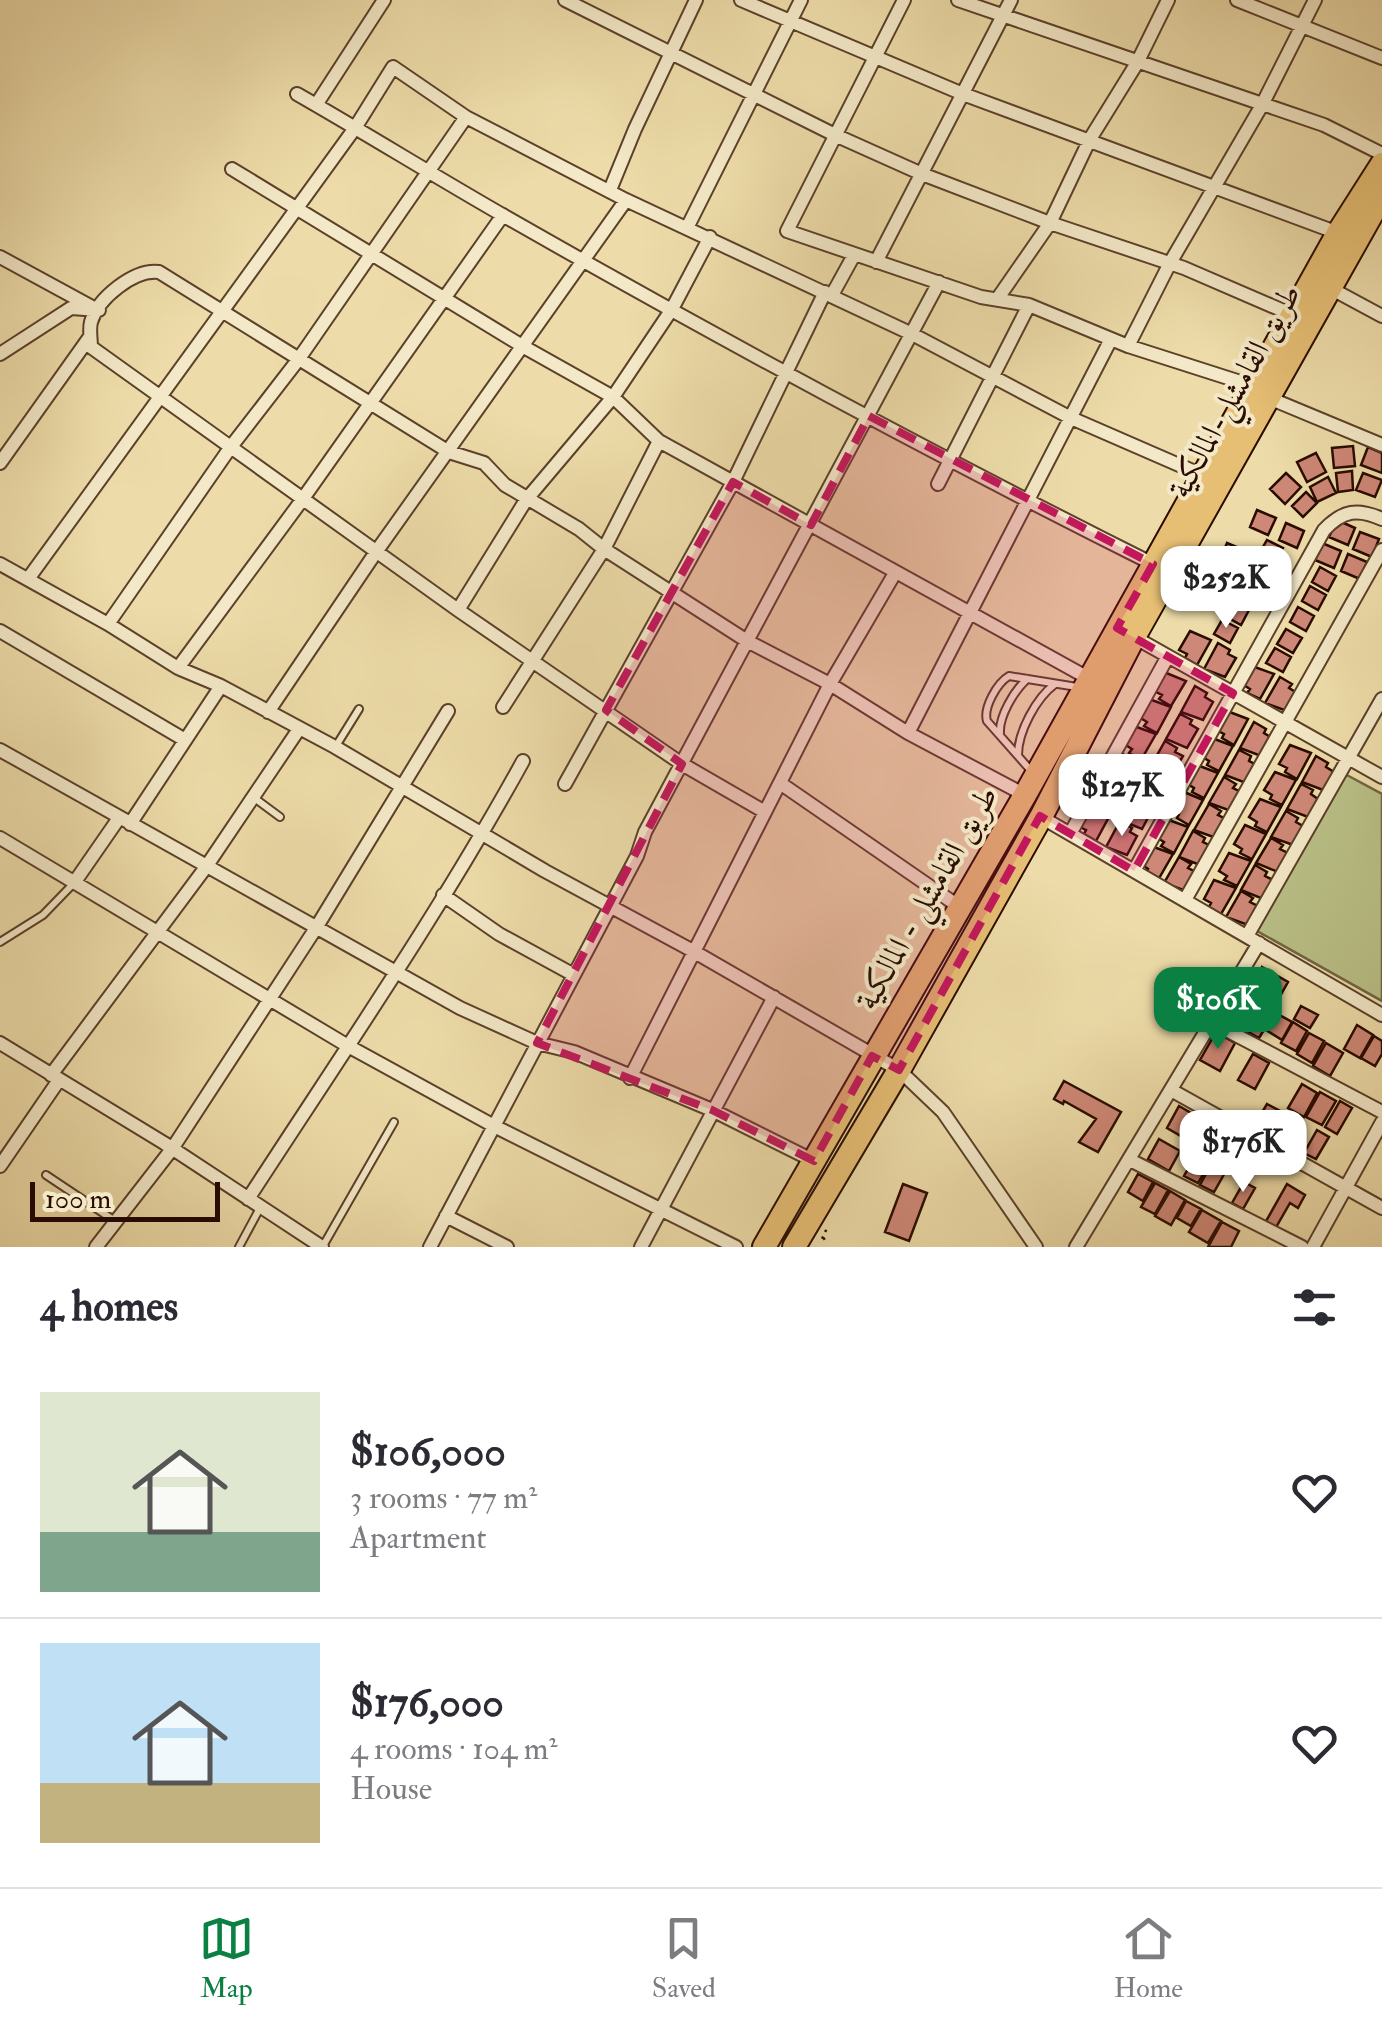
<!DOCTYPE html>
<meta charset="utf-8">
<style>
body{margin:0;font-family:"IM FELL Double Pica",Amiri,serif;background:#f2f2f3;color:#2b2b33;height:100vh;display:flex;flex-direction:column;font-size:38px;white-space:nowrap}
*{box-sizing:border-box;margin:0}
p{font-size:32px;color:#7c7c81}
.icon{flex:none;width:55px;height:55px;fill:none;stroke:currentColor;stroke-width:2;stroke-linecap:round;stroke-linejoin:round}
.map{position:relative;height:1247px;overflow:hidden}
.side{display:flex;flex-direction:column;background:#fff;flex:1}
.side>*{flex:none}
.scale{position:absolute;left:30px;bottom:25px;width:190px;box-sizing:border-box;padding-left:10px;border:5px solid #2a0c00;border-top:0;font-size:28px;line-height:35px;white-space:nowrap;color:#2a0c00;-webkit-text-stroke:8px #f3e8c7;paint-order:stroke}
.price{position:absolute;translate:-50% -85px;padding:0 22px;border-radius:20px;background:#fff;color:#222;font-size:32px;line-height:65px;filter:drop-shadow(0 2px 5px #0008)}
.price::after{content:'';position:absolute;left:50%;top:60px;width:30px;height:22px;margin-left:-15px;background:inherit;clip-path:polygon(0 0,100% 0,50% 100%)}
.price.on{background:#0b8043;color:#fff}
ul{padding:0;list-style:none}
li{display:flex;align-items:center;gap:30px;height:250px;padding:0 40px}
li+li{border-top:2px solid #e1e1e2}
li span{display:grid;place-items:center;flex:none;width:280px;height:200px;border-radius:0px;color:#555}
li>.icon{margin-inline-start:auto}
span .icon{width:120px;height:120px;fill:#fffc;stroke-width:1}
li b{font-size:42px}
h2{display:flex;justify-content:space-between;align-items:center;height:120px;padding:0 40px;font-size:42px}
.dock{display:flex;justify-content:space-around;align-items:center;height:140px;border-top:2px solid #e1e1e2;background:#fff;font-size:28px;color:#7c7c81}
.dock a{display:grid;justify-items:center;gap:5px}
.dock .on{color:#0b8043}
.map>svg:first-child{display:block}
.green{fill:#b9c087;stroke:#726644;stroke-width:2.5}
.building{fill:#ce8877;stroke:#2a0c00;stroke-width:2.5}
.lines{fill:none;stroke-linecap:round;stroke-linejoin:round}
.lane-casing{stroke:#5b402a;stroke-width:10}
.street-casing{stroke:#5b402a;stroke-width:16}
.highway-casing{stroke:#2a0c00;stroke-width:26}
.path{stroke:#2a0c00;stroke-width:2.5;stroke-dasharray:2.5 5;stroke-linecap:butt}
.lane{stroke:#f3e8c7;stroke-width:6}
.street{stroke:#f3e8c7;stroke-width:12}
.highway{stroke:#e6be74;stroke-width:22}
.marked{fill:#c2185b;fill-opacity:0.2;stroke:#c2185b;stroke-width:8;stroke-dasharray:20 12;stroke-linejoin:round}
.labels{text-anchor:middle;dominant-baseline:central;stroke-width:8;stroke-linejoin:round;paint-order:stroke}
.street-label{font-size:32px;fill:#2a0c00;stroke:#f3e8c7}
</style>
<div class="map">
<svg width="1382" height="1247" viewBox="0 0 1382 1247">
<rect width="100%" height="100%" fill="#eddca9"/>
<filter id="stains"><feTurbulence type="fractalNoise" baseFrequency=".002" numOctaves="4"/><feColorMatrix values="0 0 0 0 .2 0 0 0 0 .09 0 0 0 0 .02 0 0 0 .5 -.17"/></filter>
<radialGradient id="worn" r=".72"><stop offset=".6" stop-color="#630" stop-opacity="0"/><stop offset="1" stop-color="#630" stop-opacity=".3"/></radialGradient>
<path class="green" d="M1345,774L1382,794V1001L1257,931Z"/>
<path class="building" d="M1353,446L1355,466L1334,468L1332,448Z
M1368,447L1382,453V473L1361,465Z
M1316,453L1326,472L1307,482L1297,462Z
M1352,471L1353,490L1338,492L1336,473Z
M1286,473L1301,487L1285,504L1270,489Z
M1363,473L1382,480L1375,497L1356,490Z
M1328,477L1336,493L1317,502L1310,487Z
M1306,492L1317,503L1303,517L1292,506Z
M1257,510L1276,518L1268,535L1250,527Z
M1337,520L1355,528L1348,545L1329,537Z
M1286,523L1304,531L1297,548L1279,540Z
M1360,532L1379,539L1372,557L1353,549Z
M1267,540L1283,548L1274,563L1259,554Z
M1227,543L1246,551L1239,568L1220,560Z
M1322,543L1341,551L1334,568L1315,560Z
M1348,554L1367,562L1360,579L1341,571Z
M1255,558L1271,567L1263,582L1247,573Z
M1320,567L1336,576L1328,591L1312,582Z
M1243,578L1259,587L1251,602L1234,593Z
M1310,586L1326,595L1318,610L1302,601Z
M1233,601L1249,610L1241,625L1225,616Z
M1298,607L1314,616L1306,631L1290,622Z
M1222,620L1238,628L1230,643L1214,634Z
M1286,629L1302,638L1293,653L1277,644Z
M1190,631L1211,640L1197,665L1185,658L1187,654L1179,650Z
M1218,643L1230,650L1228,654L1236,658L1225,677L1204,669Z
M1275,648L1291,657L1283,672L1266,663Z
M1252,666L1274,674L1260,699L1247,693L1250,689L1242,684Z
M1164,672L1186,681L1171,706L1159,699L1162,695L1154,691Z
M1280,677L1292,684L1289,688L1297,693L1287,711L1265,703Z
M1195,686L1207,693L1205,697L1213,702L1203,720L1181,712Z
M1149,699L1171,707L1157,733L1144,726L1147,722L1139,717Z
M1227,711L1248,719L1234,745L1222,738L1224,734L1216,730Z
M1180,714L1192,720L1190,724L1198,729L1187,748L1166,739Z
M1254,722L1266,729L1264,733L1272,738L1261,756L1240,748Z
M1134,726L1156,734L1141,760L1129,753L1132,749L1124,744Z
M1212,738L1233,746L1219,771L1207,765L1209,761L1201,756Z
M1165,741L1177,748L1175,752L1183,756L1172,775L1151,766Z
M1290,745L1311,753L1297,779L1285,772L1287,768L1279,764Z
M1239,750L1251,756L1249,761L1257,765L1246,783L1225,775Z
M1119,753L1141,761L1126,786L1114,780L1117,776L1109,771Z
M1316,756L1328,763L1326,767L1334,772L1323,790L1302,782Z
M1197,765L1218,773L1204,798L1192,792L1194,788L1186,783Z
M1150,768L1162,775L1160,779L1167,783L1157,802L1136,793Z
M1275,772L1296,780L1282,805L1270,799L1272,795L1264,790Z
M1224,777L1236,784L1233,788L1241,792L1231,811L1209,803Z
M1104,780L1125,788L1111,814L1099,807L1101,803L1094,799Z
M1301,784L1313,790L1311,794L1318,799L1308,817L1287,809Z
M1182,791L1203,800L1189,825L1177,818L1179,814L1171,810Z
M1135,795L1147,802L1145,806L1152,810L1142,829L1120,820Z
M1260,799L1281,807L1267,832L1255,826L1257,822L1249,817Z
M1209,804L1221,811L1218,815L1226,819L1216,838L1194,830Z
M1089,807L1110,815L1096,841L1084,834L1086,830L1078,826Z
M1286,811L1298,818L1296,822L1303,826L1293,845L1271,837Z
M1166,819L1188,827L1174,853L1161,846L1164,842L1156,837Z
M1120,821L1132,828L1130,832L1137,836L1127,855L1106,847Z
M1245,825L1266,834L1252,859L1240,853L1242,849L1234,844Z
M1193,831L1205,838L1203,842L1211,846L1200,865L1179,857Z
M1271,838L1283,845L1280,849L1288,853L1278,872L1256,863Z
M1151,846L1173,854L1158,880L1146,873L1148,869L1141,864Z
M1229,853L1251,861L1237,886L1224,880L1227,876L1219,871Z
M1179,857L1191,864L1188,868L1196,872L1186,891L1164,883Z
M1255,865L1267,872L1265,876L1273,880L1263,899L1241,890Z
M1214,880L1236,888L1221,914L1209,907L1211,903L1204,899Z
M1241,891L1253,898L1250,902L1258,906L1248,925L1226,917Z
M1262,967L1288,982L1275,1005L1249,990Z
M1239,1003L1270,1020L1259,1038L1229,1021Z
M1301,1006L1318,1015L1310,1028L1294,1019Z
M1276,1013L1292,1022L1282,1040L1266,1030Z
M1293,1022L1307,1031L1296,1051L1281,1043Z
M1357,1025L1373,1035L1360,1058L1344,1049Z
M1216,1032L1235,1043L1220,1071L1200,1060Z
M1309,1033L1324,1041L1312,1063L1297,1054Z
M1374,1036L1382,1041V1054L1375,1066L1361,1058Z
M1326,1043L1343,1053L1330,1076L1313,1066Z
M1253,1054L1269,1063L1255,1089L1238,1080Z
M1064,1081L1121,1112L1098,1152L1079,1142L1096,1119L1064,1101L1063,1104L1054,1099Z
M1302,1084L1317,1093L1304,1117L1288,1108Z
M1320,1092L1336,1101L1322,1125L1306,1117Z
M1340,1101L1352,1108L1337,1134L1325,1127Z
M1267,1104L1284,1113L1271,1136L1254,1126Z
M1179,1106L1198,1117L1186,1139L1167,1128Z
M1286,1114L1301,1121L1289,1143L1275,1135Z
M1209,1128L1220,1134L1209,1153L1199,1147Z
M1317,1130L1329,1137L1316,1159L1304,1153Z
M1229,1137L1244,1146L1233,1167L1217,1158Z
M1159,1139L1180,1151L1169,1171L1148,1159Z
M1196,1155L1210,1162L1198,1183L1184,1176Z
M1213,1161L1227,1169L1214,1192L1200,1185Z
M1138,1174L1153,1182L1143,1201L1128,1192Z
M1244,1182L1255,1188L1243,1209L1232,1203Z
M1155,1183L1168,1190L1155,1214L1141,1207Z
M903,1184L927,1193L909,1241L885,1232Z
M1287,1184L1305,1195L1298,1208L1290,1203L1275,1229L1265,1223Z
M1170,1191L1185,1200L1171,1225L1155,1216Z
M1186,1201L1201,1209L1191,1226L1177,1218Z
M1202,1210L1221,1221L1208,1243L1189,1232Z
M1222,1222L1239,1231L1231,1247H1208Z"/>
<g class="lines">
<defs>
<path id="lane" d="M1000,733C999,716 1014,691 1027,679
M336,746L359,709
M1018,755C1018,732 1036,698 1055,684
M1033,773L987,721C983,708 997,683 1009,676L1077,687
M253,797L280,817
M0,942L43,915L73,884
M46,1175L115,1221
M323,1246L394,1122
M239,1247L260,1208"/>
<path id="street" d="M565,0L835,135L922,174L1050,223L1184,268L1293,315
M741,0L963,94L1338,233
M904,0L787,231L981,297L1029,305L1128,346L1253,386
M958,0L1324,125L1382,154
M1237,0L1382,58
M297,94C367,134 436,177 506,217C718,338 935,455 1153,564
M316,105L384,0
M232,169L524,347L613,397L659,441L1088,678
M610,190L635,129L696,0
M688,226L801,0
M0,257L92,307
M876,262L1011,0
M1330,288L1382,316
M832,295L854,255
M998,298L1050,223L1090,139L1137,63L1168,0
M1128,346L1170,263L1262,105L1315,0
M0,354L71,308L99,310
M1269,398L1382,445
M0,463L89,338
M938,484L1029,305
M0,564L108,624L178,668L221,686L335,747L545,871L693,951L899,1070L943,1112L1036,1247
M28,579L355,128L393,67L466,117L626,200L912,334L1071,418L1202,475
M458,610L526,500L613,397L672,309L710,237
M108,624L230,448L298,360L466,117
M0,631L185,740
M1134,637L1382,777
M178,668L302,500L503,215
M503,707L604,549L659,441
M268,712L376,552L626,200
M908,733L1111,339
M0,750L460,1008L537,1043L574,1052L712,1110L814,1161
M780,783L961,908
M565,784L733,482L825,292
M765,812L682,764L458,610L91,347C91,340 89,329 91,322C98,298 134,269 159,272L449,452L484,463L505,485L579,529L604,549L747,641L830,684L908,733L1025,795
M1041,817L1382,1015
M130,824L221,686
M1070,834L1168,656
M0,838L348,1046L494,1126L736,1247
M1134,871L1324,530C1343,510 1358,508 1382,519
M74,883L119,818
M443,895L499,934L574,975
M1185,900L1382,550
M1247,936L1382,699
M1213,1023L1382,1112
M0,1043L164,1143L322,1247
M51,1075L206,867L299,729
M630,1078L830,684L895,573
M1171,1090L1382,1208
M1130,1160L1302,1247
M0,1166L59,1080
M248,1199C342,1054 440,912 523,761
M446,1216L507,1247
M96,1247L172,1149L316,928L448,711
M430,1247L637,856L645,832L939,282
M641,1247L774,997
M1076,1247L1259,943
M1313,1247L1382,1122"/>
<path id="highway" d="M764,1247L1025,795L1338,233L1382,164
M794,1247L899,1070L1041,817L1134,637L1382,196"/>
</defs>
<use href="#lane" class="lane-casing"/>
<use href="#street" class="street-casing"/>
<use href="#highway" class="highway-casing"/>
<path class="path" d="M825,1238L821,1241L827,1228"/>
<use href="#lane" class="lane"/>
<use href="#street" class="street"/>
<use href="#highway" class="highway"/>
</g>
<path class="marked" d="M869,416L1153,564L1117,628L1233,693L1134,871L1040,816L899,1070L872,1056L814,1161L712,1110L537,1043L682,764L606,710L733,482L811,525Z"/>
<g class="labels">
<g class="street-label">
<text transform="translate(1235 391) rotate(-61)">طريق القامشلي-المالكية</text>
<text transform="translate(927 898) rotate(-60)">طريق القامشلي - المالكية</text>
</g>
</g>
<rect width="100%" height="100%" filter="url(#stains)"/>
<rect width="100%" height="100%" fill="url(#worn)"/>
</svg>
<div class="scale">100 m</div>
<b class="price" style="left:1226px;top:631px">$252K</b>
<b class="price" style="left:1122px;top:839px">$127K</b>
<b class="price on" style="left:1218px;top:1052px">$106K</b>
<b class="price" style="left:1243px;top:1195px">$176K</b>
</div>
<section class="side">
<h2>4 homes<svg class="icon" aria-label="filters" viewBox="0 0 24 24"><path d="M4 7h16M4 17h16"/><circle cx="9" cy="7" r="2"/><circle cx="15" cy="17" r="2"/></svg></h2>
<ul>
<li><span style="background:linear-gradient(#dfe7d0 70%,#7fa58c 0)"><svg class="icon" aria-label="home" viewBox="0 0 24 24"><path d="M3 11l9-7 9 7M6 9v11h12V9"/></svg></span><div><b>$106,000</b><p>3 rooms · 77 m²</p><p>Apartment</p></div><svg class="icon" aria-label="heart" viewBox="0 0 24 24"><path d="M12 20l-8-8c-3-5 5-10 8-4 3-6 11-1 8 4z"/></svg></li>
<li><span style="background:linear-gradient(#bfe0f5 70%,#c2b280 0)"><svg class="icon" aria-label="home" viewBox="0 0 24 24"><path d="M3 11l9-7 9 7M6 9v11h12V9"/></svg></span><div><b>$176,000</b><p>4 rooms · 104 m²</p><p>House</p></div><svg class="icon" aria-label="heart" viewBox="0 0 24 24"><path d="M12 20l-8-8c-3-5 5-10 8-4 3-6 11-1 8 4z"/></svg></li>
</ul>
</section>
<nav class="dock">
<a class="on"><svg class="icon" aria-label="map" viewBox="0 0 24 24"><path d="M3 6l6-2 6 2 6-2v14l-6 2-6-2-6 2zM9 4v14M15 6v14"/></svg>Map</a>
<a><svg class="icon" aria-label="saved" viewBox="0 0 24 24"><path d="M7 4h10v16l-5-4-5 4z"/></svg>Saved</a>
<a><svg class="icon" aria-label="home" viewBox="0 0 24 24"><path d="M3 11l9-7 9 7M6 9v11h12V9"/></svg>Home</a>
</nav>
